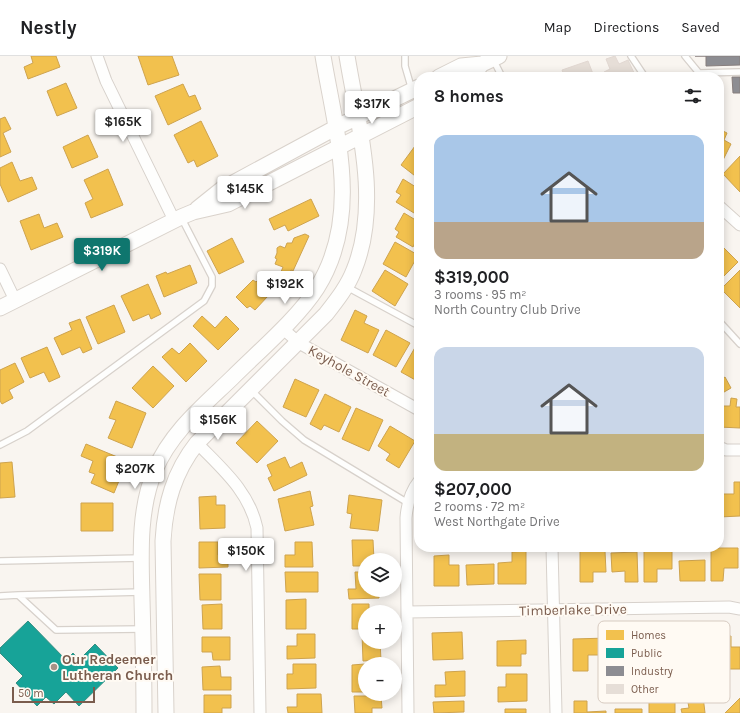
<!DOCTYPE html>
<meta charset="utf-8">
<style>
body{margin:0;font-family:Karla,sans-serif;background:#f6f6f6;color:#202124;height:100vh;display:flex;flex-direction:column;font-size:15px;white-space:nowrap}
*{box-sizing:border-box;margin:0}
p{font-size:13px;color:#757577}
.icon{flex:none;width:22px;height:22px;fill:none;stroke:currentColor;stroke-width:2;stroke-linecap:round;stroke-linejoin:round}
.map{position:relative;flex:1;overflow:hidden}
.sheet{position:absolute;left:414px;top:16px;width:310px;height:480px;display:flex;flex-direction:column;background:#fff;border-radius:16px;box-shadow:0 2px 10px #0003}
.sheet>*{flex:none}
.controls{position:absolute;left:358px;top:497px;display:grid;gap:8px}
.controls a{display:grid;place-items:center;width:44px;height:44px;border-radius:50%;background:#fff;box-shadow:0 2px 10px #0003;font-size:20px}
.scale{position:absolute;left:12px;bottom:10px;width:83px;box-sizing:border-box;padding-left:4px;border:2px solid #7a5c4d;border-top:0;font-size:11px;line-height:14px;white-space:nowrap;color:#7a5c4d;-webkit-text-stroke:3px #fffaf3;paint-order:stroke}
.price{position:absolute;translate:-50% -34px;padding:0 9px;border-radius:4px;background:#fff;color:#222;font-size:13px;line-height:26px;filter:drop-shadow(0 1px 2px #0008)}
.price::after{content:'';position:absolute;left:50%;top:24px;width:12px;height:9px;margin-left:-6px;background:inherit;clip-path:polygon(0 0,100% 0,50% 100%)}
.price.selected{background:#0f766e;color:#fff}
ul{padding:0;list-style:none}
li{display:grid;align-content:center;gap:8px;height:212px;padding:0 20px}
li span{display:grid;place-items:center;height:124px;border-radius:12px;color:#555}
li>.icon{margin-inline-start:auto}
span .icon{width:72px;height:72px;fill:#fffc;stroke-width:1}
li b{font-size:17px}
h2{display:flex;justify-content:space-between;align-items:center;height:48px;padding:0 20px;font-size:17px}
header{display:flex;align-items:center;gap:24px;box-sizing:border-box;height:56px;padding:0 20px;background:#fff;border-bottom:1px solid #e0e0e0}
header strong{font-size:19px}
nav{display:flex;gap:22px;margin-inline-start:auto;font-size:14px}
.map>svg:first-child{display:block}
.homes{fill:#f2c14e;stroke:#cea34e}
.public{fill:#17a398;stroke:#358e82}
.industry{fill:#8d8d92;stroke:#877e7d}
.building{fill:#e6ded7;stroke:#e2d8d2}
.lines{fill:none;stroke-linecap:round;stroke-linejoin:round}
.lane-casing{stroke:#d7d1cb;stroke-width:8}
.street-casing{stroke:#d7d1cb;stroke-width:13}
.secondary-casing{stroke:#d9d2cb;stroke-width:17}
.lane{stroke:#fefefd;stroke-width:5.5}
.street{stroke:#fefefd;stroke-width:11}
.secondary{stroke:#fefefd;stroke-width:15}
.poi-dot{fill:#a69286;stroke:#fffaf3;stroke-width:1.5}
.labels{text-anchor:middle;dominant-baseline:central;stroke-width:4;stroke-linejoin:round;paint-order:stroke}
.street-label{font-size:14px;fill:#7a5c4d;stroke:#fffaf3}
.poi-label{font-size:14px;font-weight:bold;fill:#7a5c4d;stroke:#fffaf3;text-anchor:start}
.key{fill:#fffaf3;stroke:#d7cbc1;stroke-width:1}
.key-label{font-size:11px;fill:#7a5c4d}
</style>
<header>
<strong>Nestly</strong>
<nav><a>Map</a><a>Directions</a><a>Saved</a></nav>
</header>
<div class="map">
<svg width="740" height="657" viewBox="0 0 740 657">
<rect width="100%" height="100%" fill="#f9f5f0"/>
<path class="homes" d="M31,0H56L60,11L28,23L24,11L33,7Z
M138,0H172L179,19L148,29Z
M66,27L77,52L57,60L47,35Z
M183,28L189,41L195,39L201,53L168,69L155,40Z
M5,61L11,73L3,77L11,96L0,101V63Z
M201,65L218,100L197,111L194,104L188,107L174,79Z
M719,73L727,77L724,84L731,88L720,110Z
M88,79L98,101L72,112L63,91Z
M415,90L419,93V123L401,109Z
M740,100V136L723,118Z
M12,106L20,125L32,121L37,133L8,146L0,128V112Z
M108,113L123,149L91,162L85,147L93,143L84,124Z
M403,123L419,133V149L414,157L396,146L401,139L396,136Z
M311,143L319,160L288,175L285,169L274,174L269,163Z
M404,157L419,166V179L413,191L396,181L399,176L395,173Z
M39,158L44,172L57,167L63,181L31,194L20,165Z
M305,178L309,180L293,215L291,214L289,219L281,216L283,211L275,208L277,203L275,202L277,197V192L280,190L285,192L287,187H292L294,182Z
M232,182L244,206L219,218L207,195Z
M395,186L418,199L406,221L383,208Z
M719,187L738,206L719,225Z
M190,209L197,227L164,241L156,220L166,216L167,218Z
M385,214L408,228L395,250L372,235Z
M740,214V252L721,233Z
M271,217L281,226L255,254L250,250L247,252L236,241L253,224L256,226L260,222L265,223Z
M148,228L161,258L151,263L149,258L133,265L121,240Z
M114,249L125,276L98,288L86,261Z
M355,254L367,260L364,267L379,274L368,297L341,284Z
M202,260L215,272L226,260L239,273L218,294L193,270Z
M80,263L92,293L83,297L80,291L62,299L54,282L72,274L69,267Z
M386,274L410,287L396,311L373,299Z
M190,287L207,305L186,326L162,301L172,292L179,298Z
M417,288L419,289V326L401,316Z
M47,291L60,321L49,326L44,316L30,322L21,302Z
M15,307L24,326L9,334L13,342L2,348L0,345V314Z
M153,310L174,330L153,352L132,332Z
M725,321L731,332L719,339V325Z
M295,323L319,334L306,361L283,351Z
M325,338L351,351L339,376L324,369L321,374L310,368Z
M731,342L737,343L736,351H740V372L719,371V350H730Z
M116,345L146,357L132,392L108,382L116,364L109,362Z
M356,352L383,364L369,395L342,383Z
M257,365L278,385L257,407L236,387Z
M390,370L415,385L399,412L386,404L390,398L378,390Z
M86,388L127,405L114,437L91,427L95,418L89,416L93,405L81,400Z
M285,401L290,412L302,406L307,419L274,435L268,422L272,420L267,409Z
M12,406L15,441L0,442V407Z
M734,426H740V460L719,461V438H734Z
M310,435L313,450L310,451L314,469L285,475L278,443Z
M349,439L382,444L378,475L350,472L352,458L347,457Z
M216,440V449H225V472L200,473L199,441Z
M81,447H113V475H81Z
M352,484H373L374,504H365V510H353Z
M199,486H218V499H228V511L199,512Z
M295,486H312L313,511H285V499H295Z
M711,492H738V512H724L723,525H711Z
M672,493V513H657V526H644V494Z
M526,495V528H498V507L512,506V496Z
M580,495H605L606,516H593V526H580Z
M637,496L638,526H625V515L612,516L611,497Z
M449,499V509H459V530H434V500Z
M705,504V525H680L679,505Z
M494,508V528L467,529L466,509Z
M285,516H318V536H286Z
M355,516H365V534H379V542L349,543L348,533H356Z
M199,518H221V544H200Z
M306,543V573H286V544Z
M222,548V573H203L202,549Z
M352,548H369V556H365V573H352Z
M462,576L463,603L433,604L432,577Z
M297,578H315V602L287,603V590H297Z
M362,578H365V586H380L381,604L363,605Z
M717,580H731V591H740V613H717Z
M202,581H230V604H213L212,596H202Z
M608,582V599H588V615H573V583Z
M526,584V598H521V610H497V585Z
M293,608H316V632L287,633V618H293Z
M365,608V636H352V609Z
M220,610L221,621H231V634H203L202,611Z
M465,615V640L435,641V629H446L445,616Z
M506,618H527V645L498,646V631H506Z
M297,638H321L322,657H288L287,651H297Z
M204,639H231V652H222V657H204Z
M354,640H381L382,652H372V657H355Z
M703,640L705,657H682L681,653L689,652L687,641Z
M740,642V657H725Z
M464,645V656L434,657L433,646Z
M574,645H587V656L606,655V657H574Z
M649,645H675V657H649Z
M505,653H526V657H505Z
M615,653H642V657H615Z"/>
<path class="public" d="M28,565L66,604L73,597L79,604L95,588L118,612L79,650L66,636L54,648L46,641L37,650L16,627L23,620L0,597V592Z"/>
<path class="industry" d="M695,0H740V9L706,10V0Z
M732,21H740V37H733Z"/>
<path class="building" d="M615,0L619,8L628,4L636,21H606L604,16L610,13L606,3Z
M588,5L593,18L586,21H565L562,14Z"/>
<g class="lines">
<defs>
<path id="lane" d="M405,0V10L412,34
M631,0L645,21
M685,0L699,17L740,16
M493,3L502,21
M347,231L419,270
M719,265L740,288
M251,334L282,365L304,384L408,447
M0,389L27,375L204,245L212,230V221L181,161
M0,505L141,502
M142,536L18,539L56,574L143,573
M0,540L18,539"/>
<path id="street" d="M97,0L106,25L174,164
M719,150L740,169
M0,213L15,244
M282,272L299,287L419,354
M197,387C222,413 249,435 257,472L260,657
M719,391L726,394H740
M552,491L556,657
M407,556L729,551L740,553
M408,657L406,462C407,448 410,436 419,425"/>
<path id="secondary" d="M439,21L461,10L482,8
M471,21L482,8L499,0
M197,153L222,133L335,72L419,31
M0,252L181,161L193,156L228,148L419,50
M144,657C144,619 143,581 142,544C141,500 138,455 155,414C171,376 203,350 232,322C259,295 297,263 317,232C362,160 336,77 323,0
M166,657L163,485C165,448 174,416 197,387L326,258C337,244 348,230 354,214C381,148 358,67 347,0"/>
</defs>
<use href="#lane" class="lane-casing"/>
<use href="#street" class="street-casing"/>
<use href="#secondary" class="secondary-casing"/>
<use href="#lane" class="lane"/>
<use href="#street" class="street"/>
<use href="#secondary" class="secondary"/>
</g>
<circle class="poi-dot" cx="54" cy="611" r="4"/>
<g class="labels">
<g class="street-label">
<text transform="translate(349 315) rotate(29)">Keyhole Street</text>
<text transform="translate(573 554) rotate(-1)">Timberlake Drive</text>
</g>
<g class="poi-label">
<text x="62" y="603">Our Redeemer<tspan x="62" dy="16">Lutheran Church</tspan></text>
</g>
</g>
<rect x="598" y="565" width="132" height="82" rx="6" class="key"/>
<rect x="606" y="574" width="18" height="10" fill="#f2c14e"/>
<rect x="606" y="592" width="18" height="10" fill="#17a398"/>
<rect x="606" y="610" width="18" height="10" fill="#8d8d92"/>
<rect x="606" y="628" width="18" height="10" fill="#e6ded7"/>
<g class="key-label">
<text x="631" y="583">Homes</text>
<text x="631" y="601">Public</text>
<text x="631" y="619">Industry</text>
<text x="631" y="637">Other</text>
</g>
</svg>
<div class="controls">
<a><svg class="icon" aria-label="layers" viewBox="0 0 24 24"><path d="M12 4l9 5-9 5-9-5zM3 14l9 5 9-5"/></svg></a>
<a>+</a>
<a>−</a>
</div>
<div class="scale">50 m</div>
<b class="price" style="left:372px;top:69px">$317K</b>
<b class="price" style="left:123px;top:87px">$165K</b>
<b class="price" style="left:245px;top:154px">$145K</b>
<b class="price selected" style="left:102px;top:216px">$319K</b>
<b class="price" style="left:285px;top:249px">$192K</b>
<b class="price" style="left:218px;top:385px">$156K</b>
<b class="price" style="left:135px;top:434px">$207K</b>
<b class="price" style="left:246px;top:516px">$150K</b>
<section class="sheet">
<h2>8 homes<svg class="icon" aria-label="filters" viewBox="0 0 24 24"><path d="M4 7h16M4 17h16"/><circle cx="9" cy="7" r="2"/><circle cx="15" cy="17" r="2"/></svg></h2>
<ul>
<li><span style="background:linear-gradient(#a9c7e8 70%,#b9a48a 0)"><svg class="icon" aria-label="home" viewBox="0 0 24 24"><path d="M3 11l9-7 9 7M6 9v11h12V9"/></svg></span><div><b>$319,000</b><p>3 rooms · 95 m²</p><p>North Country Club Drive</p></div></li>
<li><span style="background:linear-gradient(#c9d6e8 70%,#c2b280 0)"><svg class="icon" aria-label="home" viewBox="0 0 24 24"><path d="M3 11l9-7 9 7M6 9v11h12V9"/></svg></span><div><b>$207,000</b><p>2 rooms · 72 m²</p><p>West Northgate Drive</p></div></li>
</ul>
</section>
</div>
